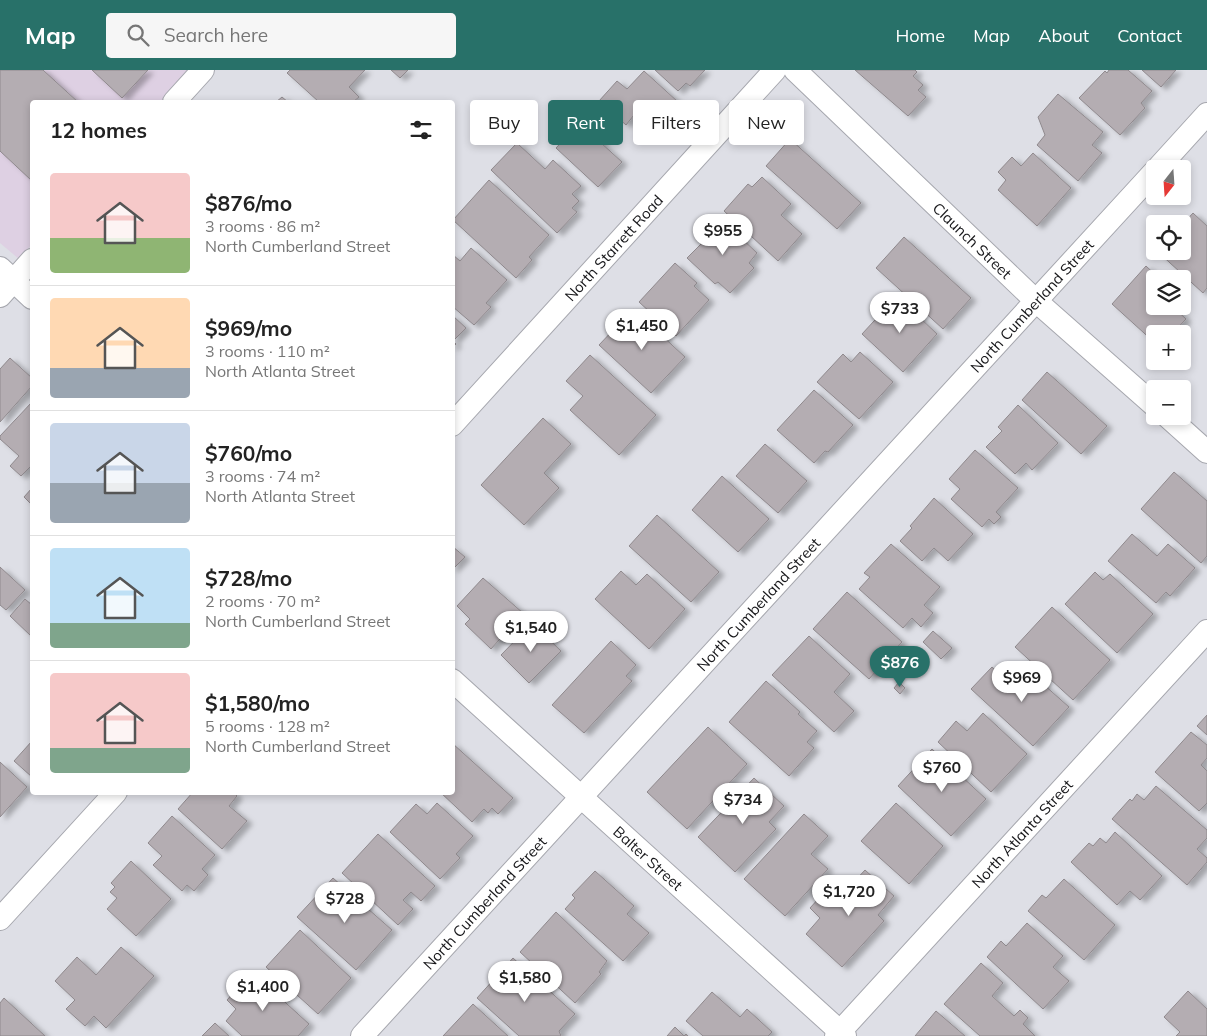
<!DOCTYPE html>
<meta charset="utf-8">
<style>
body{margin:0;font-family:Mulish,sans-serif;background:#f6f6f6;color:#222;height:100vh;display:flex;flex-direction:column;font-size:19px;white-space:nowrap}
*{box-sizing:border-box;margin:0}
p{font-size:16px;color:#767676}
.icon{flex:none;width:28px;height:28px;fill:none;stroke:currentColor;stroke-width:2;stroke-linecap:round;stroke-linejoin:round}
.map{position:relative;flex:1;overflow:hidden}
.drawer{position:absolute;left:30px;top:30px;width:425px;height:695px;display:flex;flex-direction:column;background:#fff;border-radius:5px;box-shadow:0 2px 8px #0003}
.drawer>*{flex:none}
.hud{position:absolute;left:470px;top:30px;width:475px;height:45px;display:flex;gap:10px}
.needle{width:32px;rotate:197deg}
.tools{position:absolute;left:1146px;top:90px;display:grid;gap:10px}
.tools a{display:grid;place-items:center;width:45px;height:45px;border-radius:5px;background:#fff;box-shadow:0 2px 8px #0003;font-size:25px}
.price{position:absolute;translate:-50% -42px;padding:0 11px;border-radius:18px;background:#fff;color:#222;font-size:16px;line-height:32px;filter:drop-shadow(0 1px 2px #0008)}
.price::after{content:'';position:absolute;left:50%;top:30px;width:15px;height:11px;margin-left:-8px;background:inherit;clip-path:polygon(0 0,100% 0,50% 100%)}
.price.active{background:#287169;color:#fff}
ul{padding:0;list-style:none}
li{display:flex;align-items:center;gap:15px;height:125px;padding:0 20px}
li+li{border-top:1px solid #e0e0e0}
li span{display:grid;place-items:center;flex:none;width:140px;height:100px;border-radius:5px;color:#555}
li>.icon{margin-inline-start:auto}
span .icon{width:60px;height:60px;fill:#fffc;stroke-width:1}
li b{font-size:21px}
h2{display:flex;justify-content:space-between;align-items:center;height:60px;padding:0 20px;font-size:21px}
.chip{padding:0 18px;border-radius:5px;background:#fff;box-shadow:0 2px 8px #0003;font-size:18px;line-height:45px}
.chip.active{background:#287169;color:#fff}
header{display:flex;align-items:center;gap:30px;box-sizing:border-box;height:70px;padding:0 25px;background:#287169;color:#fff}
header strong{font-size:24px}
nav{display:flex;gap:28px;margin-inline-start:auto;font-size:18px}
.search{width:350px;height:45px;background:#f6f6f6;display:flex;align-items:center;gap:12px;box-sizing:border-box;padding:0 18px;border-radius:5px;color:#767676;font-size:19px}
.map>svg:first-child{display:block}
.education{fill:#ded0e3}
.building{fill:#b4adb2;stroke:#8f898d;filter:url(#shadow)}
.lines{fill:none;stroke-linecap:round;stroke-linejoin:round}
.minor-casing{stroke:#a6a7ae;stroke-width:24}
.minor{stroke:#fff;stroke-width:22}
.labels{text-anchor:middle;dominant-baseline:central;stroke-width:4;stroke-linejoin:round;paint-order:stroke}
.street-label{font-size:15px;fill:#17171a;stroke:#fff}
</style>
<header>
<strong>Map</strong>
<div class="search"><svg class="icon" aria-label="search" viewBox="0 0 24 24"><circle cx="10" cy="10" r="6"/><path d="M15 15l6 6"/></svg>Search here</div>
<nav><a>Home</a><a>Map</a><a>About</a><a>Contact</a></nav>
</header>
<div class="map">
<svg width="1207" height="966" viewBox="0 0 1207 966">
<defs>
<filter id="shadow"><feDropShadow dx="5.5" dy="3" stdDeviation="2.5" flood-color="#0004"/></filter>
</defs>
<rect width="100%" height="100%" fill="#dedfe6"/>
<path class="education" d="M0,0H193L163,32H32V174L19,189L0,173Z"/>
<path class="building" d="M0,0H43L78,32H32V111L0,81Z
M92,0H148L122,28Z
M290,0H365L349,17L359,27L353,32H319L287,3Z
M391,0H408L400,8Z
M655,0H705L690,16L686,13L678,21Z
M855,0H915L917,2L913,6L923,15L918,20L926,27L908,46Z
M1109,0H1128L1152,21L1141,33L1145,38L1120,65L1079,28L1105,1L1107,3Z
M1142,0H1176L1161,17Z
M644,1L677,31L650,60L634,45L626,55L599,31L617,11L627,19Z
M1058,24L1103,62L1092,75L1102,83L1078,111L1037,75L1045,65L1038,47Z
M282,27L288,32H276Z
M593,38L614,58L600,72L622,92L598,117L556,78Z
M790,69L861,133L837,159L766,96Z
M517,73L545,99L553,90L581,116L572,124L579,131L572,138L577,142L557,163L491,100Z
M1033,83L1071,118L1037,156L998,120L1006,110L998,102L1012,87L1021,96Z
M762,107L791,134L781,145L802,164L778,191L724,141L748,114L752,117Z
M489,110L549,165L529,187L532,190L516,208L453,150Z
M1193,143L1207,156V218L1203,223L1158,182L1182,181V155Z
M718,146L757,183L749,193L754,198L730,223L718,212L715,214L687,188L706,169L701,164Z
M904,167L971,228L943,259L876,198Z
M471,178L507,210L486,233L491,237L474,255L452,236V184L460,191Z
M675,193L697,213L694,216L709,230L676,266L639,232Z
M1146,196L1160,209H1155V236H1172L1186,249L1172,264H1155V273L1112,234Z
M897,226L937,264L903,302L862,264Z
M633,239L685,287L651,323L599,275Z
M452,245L466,258L453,271L456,274L452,278Z
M860,282L893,312L859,349L817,312L843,284L851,292Z
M590,285L656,345L619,385L570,340L583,326L566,311Z
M10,288L32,308V316L0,352V299Z
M1047,302L1107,356L1081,384L1022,330Z
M814,320L853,355L828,382L825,381L814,393L777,360Z
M32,332V400L30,397L21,406L10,396L19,386L0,369V366Z
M1018,335L1058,373L1032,400L1026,393L1015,404L986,377L1002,361L998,357Z
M543,348L571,374L544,403L559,418L524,455L481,415Z
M765,374L807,411L778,443L736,406Z
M975,380L1018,418L996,442L1001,447L994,454L989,449L982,457L951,429L960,419L949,409Z
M1174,402L1207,431V486L1201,493L1141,439Z
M722,406L769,449L738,482L692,440Z
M32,418V435L24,427Z
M934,428L973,464L948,491L934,478L922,491L900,471L912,458L910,456Z
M657,445L719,502L691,532L629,476Z
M1132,464L1157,486L1168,474L1195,498L1170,526L1166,522L1156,533L1108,491Z
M891,474L940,517L924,535L933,543L921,557L912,548L903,558L859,519L870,507L864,503Z
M452,476L465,487L452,500Z
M0,497L25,520L6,540L0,535Z
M621,501L636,515L647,504L685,539L649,579L595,529Z
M1095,502L1103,510L1110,504L1153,544L1117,583L1065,534Z
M483,508L523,543L491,579L465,554L470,549L457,536Z
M847,522L902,572L869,609L813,559Z
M25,529L32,535V567L10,546Z
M1052,537L1110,590L1073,630L1015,577Z
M532,553L561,581L529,613L501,585Z
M933,561L952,578L941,589L923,572Z
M809,566L850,604L834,622L854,641L834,662L772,605Z
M611,571L636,595L626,606L632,611L584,663L552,635Z
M992,597L1011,614L1025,598L1069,637L1033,676L971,619Z
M766,611L800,642L798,644L817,661L807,672L814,678L789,706L729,652Z
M899,612L905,618L900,624L894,618Z
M983,643L1027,684L991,722L938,672L956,651L967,661Z
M1207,645V665L1197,656Z
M708,657L747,694L687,759L647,722Z
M1191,662L1207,675V688L1201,695L1207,701V733L1199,741L1155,702Z
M32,671V707L14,691Z
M452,673L513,728L498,744L492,738L488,743L484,739L472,752L440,722H452Z
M932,679L986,729L951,766L898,716Z
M0,692L27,717L0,747Z
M754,708L784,736L769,752L776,759L735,802L698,767Z
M1156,716L1207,760V768L1197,779L1207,788V792L1187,815L1112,749L1130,729L1132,731L1137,724L1144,730Z
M193,722H233L237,726L229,736L247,751L222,779L178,739Z
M437,733L473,766L456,784L460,788L440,809L390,762L416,734L427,744Z
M896,733L943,776L909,814L861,771Z
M804,744L828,766L811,784L828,799L785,846L744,809Z
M172,746L215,785L202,799L208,805L194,821L187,815L182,821L153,795L162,786L148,773Z
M1115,762L1162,806L1140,830L1130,821L1117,835L1071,792L1089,773L1093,776L1100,768L1106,773Z
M378,764L435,816L421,831L411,822L403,830L413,839L398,855L342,803Z
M131,791L171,829L136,866L107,839L117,828L110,822L115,817L111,813Z
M865,800L894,826L878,845L884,851L842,897L806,864L820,848L810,838L829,817L840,827Z
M595,801L634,836L627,844L649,863L623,891L565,839L575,828L572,825Z
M333,808L392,860L356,900L297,847Z
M1064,809L1115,855L1084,890L1028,841L1042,825L1046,828Z
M556,842L607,891L599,902L601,904L575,933L520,882Z
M1027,853L1063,886L1053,897L1069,911L1043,939L987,887L1001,871L1006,876Z
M300,860L351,908L318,944L266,897Z
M121,877L154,906L106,958L94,946L85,956L66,939L75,930L55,911L77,887L96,905Z
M513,888L575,944L559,961L561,966H519L477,928Z
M981,893L1003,913L992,926L1014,946L1020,940L1028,948L1023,954L1035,966H980L944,934Z
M252,902L309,954L298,966H242L226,951L236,939L227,930Z
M1188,921L1207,939V966H1176L1180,962L1164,947Z
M712,922L740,947L747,939L772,962L768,966H703L686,951Z
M4,928L45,966H0V933Z
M473,934L508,966H443Z
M936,941L965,966H915Z
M215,953L229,966H202Z
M675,957L684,966L686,964L688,966H667Z"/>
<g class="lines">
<defs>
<g id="minor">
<path id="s1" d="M795,0L1036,231L1155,336"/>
<path d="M174,32L203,0"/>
<path d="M1157,99L1207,44"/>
<path d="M0,198L32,228"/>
<path d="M0,226L32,190"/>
<path d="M1167,346L1207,382"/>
<path id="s2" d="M452,355L775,0"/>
<path id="s3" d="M452,610L845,966"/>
<path d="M0,849L116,722"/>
<path id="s4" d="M362,966L1155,101"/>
<path id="s5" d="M836,966L1207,561"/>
</g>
</defs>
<use href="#minor" class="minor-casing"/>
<use href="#minor" class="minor"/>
</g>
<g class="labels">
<g class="street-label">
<text stroke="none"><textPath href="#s1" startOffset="246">Claunch Street</textPath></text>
<text stroke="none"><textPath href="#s2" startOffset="240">North Starrett Road</textPath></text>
<text stroke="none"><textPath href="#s4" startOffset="991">North Cumberland Street</textPath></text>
<text stroke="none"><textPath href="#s4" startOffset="586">North Cumberland Street</textPath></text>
<text stroke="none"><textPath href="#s5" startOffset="275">North Atlanta Street</textPath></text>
<text stroke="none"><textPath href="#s3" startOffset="265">Balter Street</textPath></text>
<text stroke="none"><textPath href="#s4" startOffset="181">North Cumberland Street</textPath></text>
</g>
</g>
</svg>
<div class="tools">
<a><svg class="needle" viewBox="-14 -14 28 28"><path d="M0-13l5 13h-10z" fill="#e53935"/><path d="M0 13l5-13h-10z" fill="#767676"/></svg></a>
<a><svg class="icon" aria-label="locate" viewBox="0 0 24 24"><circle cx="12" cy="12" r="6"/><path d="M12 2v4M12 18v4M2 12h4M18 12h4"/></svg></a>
<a><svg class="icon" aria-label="layers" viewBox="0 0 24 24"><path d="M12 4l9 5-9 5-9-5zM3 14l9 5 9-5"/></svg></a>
<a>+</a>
<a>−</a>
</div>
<b class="price" style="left:723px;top:186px">$955</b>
<b class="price" style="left:900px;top:264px">$733</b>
<b class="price" style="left:642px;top:281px">$1,450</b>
<b class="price" style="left:531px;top:583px">$1,540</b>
<b class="price active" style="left:900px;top:618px">$876</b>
<b class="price" style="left:1022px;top:633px">$969</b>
<b class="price" style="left:942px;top:723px">$760</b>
<b class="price" style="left:743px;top:755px">$734</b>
<b class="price" style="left:849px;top:847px">$1,720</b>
<b class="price" style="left:345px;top:854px">$728</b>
<b class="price" style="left:525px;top:933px">$1,580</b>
<b class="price" style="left:263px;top:942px">$1,400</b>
<div class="hud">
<a class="chip">Buy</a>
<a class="chip active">Rent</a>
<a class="chip">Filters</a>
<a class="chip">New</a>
</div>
<section class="drawer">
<h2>12 homes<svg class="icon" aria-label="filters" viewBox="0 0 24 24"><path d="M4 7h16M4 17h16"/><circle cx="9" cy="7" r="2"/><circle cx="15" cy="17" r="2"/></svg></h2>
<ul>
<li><span style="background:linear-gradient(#f6c9c9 65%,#8fb573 0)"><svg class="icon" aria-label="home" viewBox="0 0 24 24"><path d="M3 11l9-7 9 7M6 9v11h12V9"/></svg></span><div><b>$876/mo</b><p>3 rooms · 86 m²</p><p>North Cumberland Street</p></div></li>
<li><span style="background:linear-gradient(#ffd9b3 70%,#9aa5b1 0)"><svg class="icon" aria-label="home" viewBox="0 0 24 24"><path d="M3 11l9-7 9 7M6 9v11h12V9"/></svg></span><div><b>$969/mo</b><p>3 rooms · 110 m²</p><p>North Atlanta Street</p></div></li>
<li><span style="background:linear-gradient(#c9d6e8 60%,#9aa5b1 0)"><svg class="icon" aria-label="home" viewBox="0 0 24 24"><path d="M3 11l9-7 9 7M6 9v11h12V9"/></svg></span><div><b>$760/mo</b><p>3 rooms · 74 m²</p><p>North Atlanta Street</p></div></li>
<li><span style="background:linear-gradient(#bfe0f5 75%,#7fa58c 0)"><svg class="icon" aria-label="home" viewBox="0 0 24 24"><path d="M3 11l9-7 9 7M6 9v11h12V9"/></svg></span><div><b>$728/mo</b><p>2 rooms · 70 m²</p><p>North Cumberland Street</p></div></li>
<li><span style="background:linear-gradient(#f6c9c9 75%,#7fa58c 0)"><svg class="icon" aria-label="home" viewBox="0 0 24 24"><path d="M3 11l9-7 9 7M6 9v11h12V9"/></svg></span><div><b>$1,580/mo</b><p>5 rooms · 128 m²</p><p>North Cumberland Street</p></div></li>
</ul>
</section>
</div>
